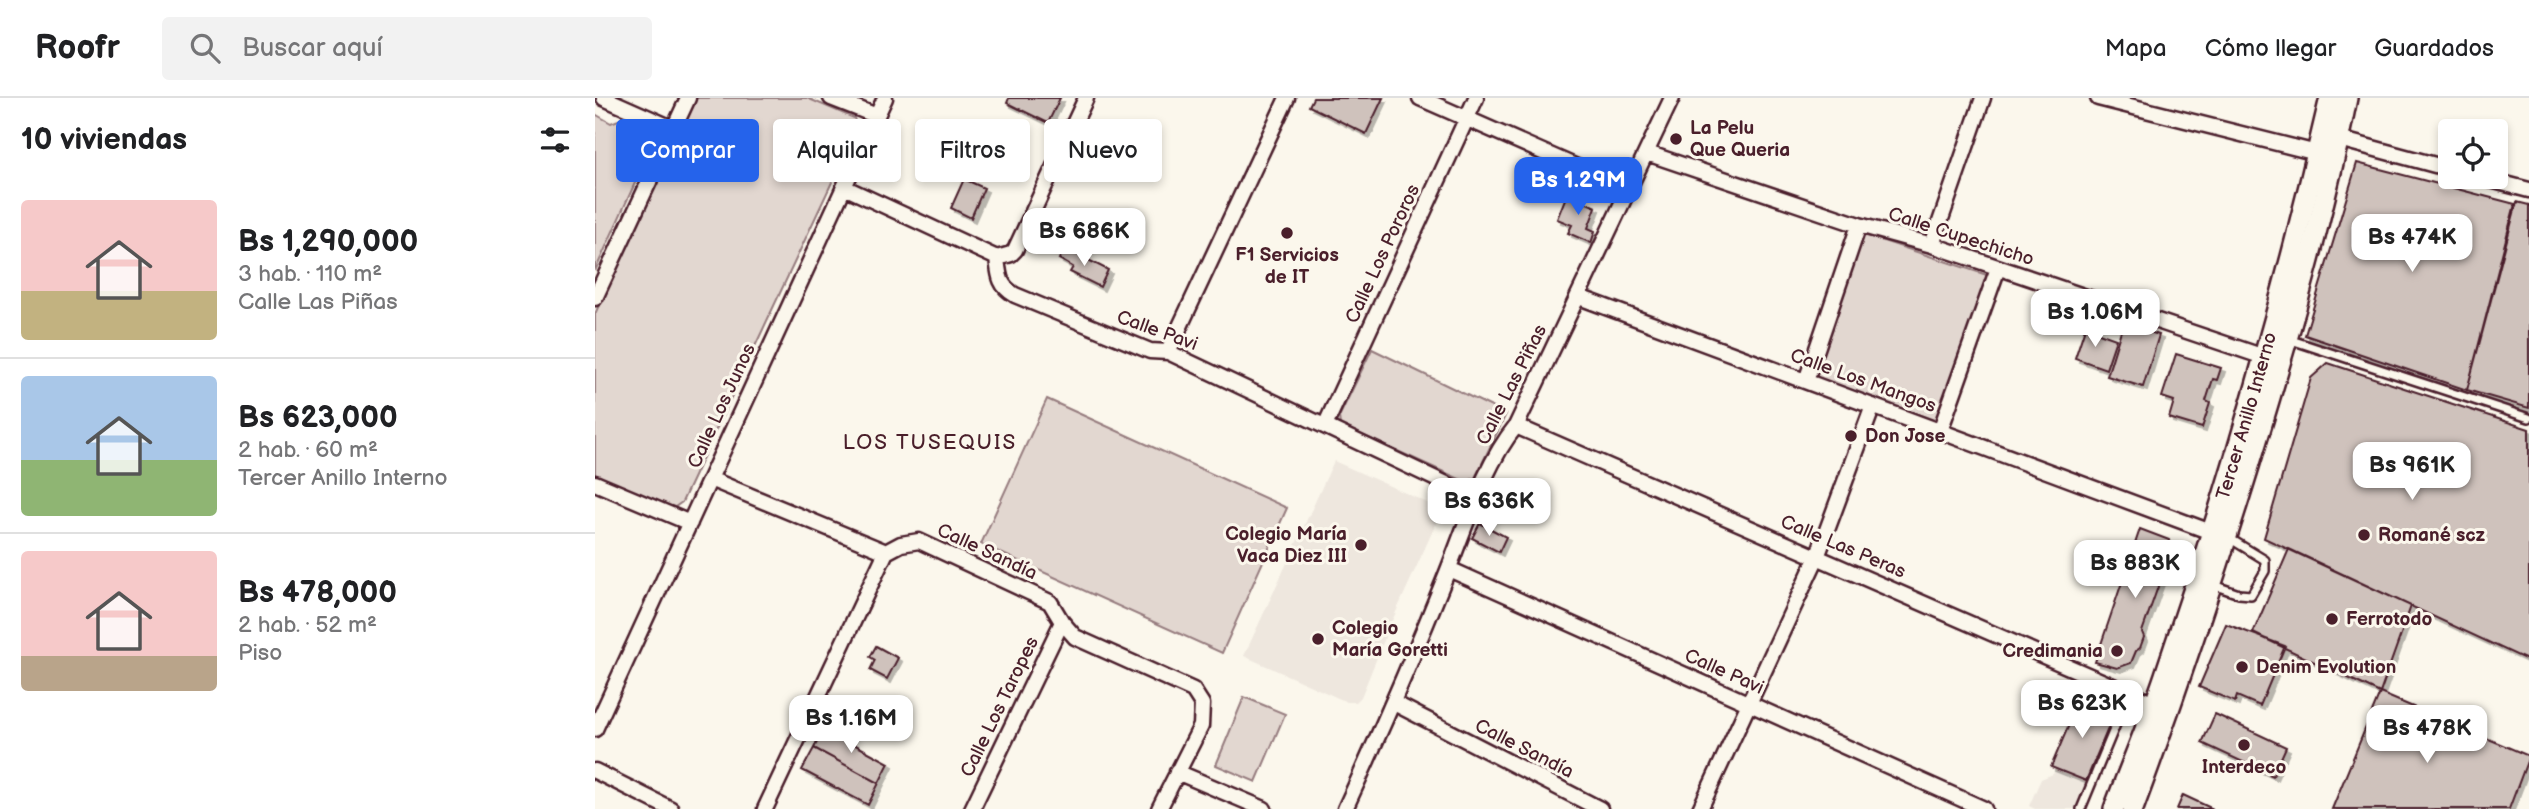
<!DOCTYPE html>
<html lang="es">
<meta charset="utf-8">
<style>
body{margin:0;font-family:"Balsamiq Sans",sans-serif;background:#f2f2f2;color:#202124;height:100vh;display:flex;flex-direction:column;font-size:26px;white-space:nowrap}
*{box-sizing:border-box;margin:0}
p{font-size:23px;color:#757577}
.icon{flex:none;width:38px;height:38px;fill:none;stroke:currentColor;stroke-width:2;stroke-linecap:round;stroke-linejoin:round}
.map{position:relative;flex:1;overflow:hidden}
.panel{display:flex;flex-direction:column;background:#fff;width:595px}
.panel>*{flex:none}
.hud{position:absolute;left:21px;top:21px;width:665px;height:63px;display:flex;gap:14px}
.controls{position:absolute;left:1843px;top:21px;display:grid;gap:14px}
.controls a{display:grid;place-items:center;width:70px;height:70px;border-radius:7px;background:#fff;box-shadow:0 4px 10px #0003;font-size:35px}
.price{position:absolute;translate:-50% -60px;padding:0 16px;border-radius:14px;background:#fff;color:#222;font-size:23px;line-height:46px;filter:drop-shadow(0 2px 4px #0008)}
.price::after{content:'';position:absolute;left:50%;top:42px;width:21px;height:16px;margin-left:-10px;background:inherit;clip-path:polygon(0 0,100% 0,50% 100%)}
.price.current{background:#2563eb;color:#fff}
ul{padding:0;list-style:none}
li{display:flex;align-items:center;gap:21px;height:175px;padding:0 21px}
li+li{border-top:2px solid #e0e0e0}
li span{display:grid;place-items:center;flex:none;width:196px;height:140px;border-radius:7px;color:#555}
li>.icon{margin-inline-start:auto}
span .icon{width:84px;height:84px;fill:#fffc;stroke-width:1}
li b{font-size:30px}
h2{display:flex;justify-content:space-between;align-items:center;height:84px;padding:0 21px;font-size:30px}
.tag{padding:0 24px;border-radius:7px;background:#fff;box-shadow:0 4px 10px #0003;font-size:24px;line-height:63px}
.tag.current{background:#2563eb;color:#fff}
header{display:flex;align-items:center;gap:42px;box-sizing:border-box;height:98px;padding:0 35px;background:#fff;border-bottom:2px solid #e0e0e0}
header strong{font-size:33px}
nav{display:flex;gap:38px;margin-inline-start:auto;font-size:24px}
.search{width:490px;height:63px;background:#f2f2f2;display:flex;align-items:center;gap:18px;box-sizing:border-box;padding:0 24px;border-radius:7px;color:#757577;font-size:26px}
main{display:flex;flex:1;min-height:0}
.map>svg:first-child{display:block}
.built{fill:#eee7de}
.green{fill:#e2d7d0;stroke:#967b7e;stroke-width:2}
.building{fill:#cfc2bc;stroke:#4a1f2b;stroke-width:2;filter:url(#shadow)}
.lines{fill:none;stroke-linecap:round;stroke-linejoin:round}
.lane-casing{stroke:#4a1f2b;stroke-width:12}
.street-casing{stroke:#4a1f2b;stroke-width:19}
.secondary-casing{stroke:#4a1f2b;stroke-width:24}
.lane{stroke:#fbf7ec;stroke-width:7}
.street{stroke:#fbf7ec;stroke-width:14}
.secondary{stroke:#fbf7ec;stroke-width:19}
.poi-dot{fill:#4a1f2b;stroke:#fbf7ec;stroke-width:2.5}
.labels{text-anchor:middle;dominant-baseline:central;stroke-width:6;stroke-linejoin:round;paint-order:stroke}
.poi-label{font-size:19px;font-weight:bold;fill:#4a1f2b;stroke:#fbf7ec;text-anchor:start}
.street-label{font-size:19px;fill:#4a1f2b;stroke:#fbf7ec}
.neighbourhood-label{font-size:21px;letter-spacing:2px;fill:#4a1f2b;stroke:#fbf7ec}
</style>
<header>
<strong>Roofr</strong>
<div class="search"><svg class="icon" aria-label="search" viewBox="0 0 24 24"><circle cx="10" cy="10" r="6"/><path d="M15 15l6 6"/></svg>Buscar aquí</div>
<nav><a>Mapa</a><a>Cómo llegar</a><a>Guardados</a></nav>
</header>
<main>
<section class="panel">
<h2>10 viviendas<svg class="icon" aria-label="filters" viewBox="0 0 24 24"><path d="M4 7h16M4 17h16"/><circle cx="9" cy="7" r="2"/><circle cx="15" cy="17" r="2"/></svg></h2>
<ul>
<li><span style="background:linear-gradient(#f6c9c9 65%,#c2b280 0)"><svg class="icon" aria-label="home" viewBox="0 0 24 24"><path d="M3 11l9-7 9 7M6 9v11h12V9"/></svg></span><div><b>Bs 1,290,000</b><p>3 hab. · 110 m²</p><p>Calle Las Piñas</p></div></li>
<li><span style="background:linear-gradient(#a9c7e8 60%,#8fb573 0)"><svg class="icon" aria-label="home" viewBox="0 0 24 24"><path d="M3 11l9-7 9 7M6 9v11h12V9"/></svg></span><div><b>Bs 623,000</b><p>2 hab. · 60 m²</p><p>Tercer Anillo Interno</p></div></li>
<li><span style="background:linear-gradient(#f6c9c9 75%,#b9a48a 0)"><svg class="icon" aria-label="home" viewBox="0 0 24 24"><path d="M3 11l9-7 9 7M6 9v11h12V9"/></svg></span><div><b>Bs 478,000</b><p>2 hab. · 52 m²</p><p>Piso</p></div></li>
</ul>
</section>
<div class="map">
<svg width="1934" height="711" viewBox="0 0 1934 711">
<defs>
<filter id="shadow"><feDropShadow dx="4" dy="4" stdDeviation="0" flood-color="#0004"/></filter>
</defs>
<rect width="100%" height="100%" fill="#fbf7ec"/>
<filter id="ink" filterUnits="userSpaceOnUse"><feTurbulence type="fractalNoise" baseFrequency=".0143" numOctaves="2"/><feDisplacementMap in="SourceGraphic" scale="14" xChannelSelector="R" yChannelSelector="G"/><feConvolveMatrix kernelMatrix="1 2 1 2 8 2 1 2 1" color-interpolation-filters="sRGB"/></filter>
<g filter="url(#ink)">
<path class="built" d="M739,363L837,407L844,419L796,525L766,599L761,604H752L649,558Z
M1461,671L1491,683L1481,711H1440L1434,708L1446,681L1458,676Z"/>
<path class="green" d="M97,0H212L259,20L261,26L260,35L87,404L80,409L72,408L0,378V216Z
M0,16L16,25L31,19L56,32L59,43L0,173Z
M1267,136L1392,177L1343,324L1218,284Z
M777,251L911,316L880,380L871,384L745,327L744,319Z
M452,301L692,410L627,555L386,446Z
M649,599L690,616L661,684L621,667Z"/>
<path class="building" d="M414,0H465L453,25L412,5Z
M718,0H788L771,36L714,8Z
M1762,65L1920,106L1872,292L1710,237Z
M369,81L389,90L376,120L356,110Z
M972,96L1001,109L993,130L1000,133L996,145L973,135L977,127L962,121Z
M1922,104L1934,107V310L1872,292Z
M470,150L513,172L505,189L475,174L478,169L464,161Z
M1528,226L1564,237L1548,289L1512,278Z
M1490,230L1521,241L1511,271L1480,260Z
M1581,256L1626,270L1622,282L1618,281L1611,303L1615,305L1607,330L1574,320L1579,303L1567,299Z
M1733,265L1934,331V563L1669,440L1716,280Z
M885,425L911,439L904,454L877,440Z
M1545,431L1574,442L1575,448L1571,466L1573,470L1569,482L1565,483L1547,534L1549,539L1545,550L1541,553L1536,565L1522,570L1500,564Z
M1694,451L1816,508L1785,595L1658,535Z
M1631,526L1690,548L1665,608L1642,598L1640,604L1604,589Z
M281,548L303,560L292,581L275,572L280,562L275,559Z
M1785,595L1934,658L1914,711H1737Z
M1486,598L1507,607L1503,615L1517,621L1491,683L1456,669Z
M1620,616L1691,649L1678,678L1607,645Z
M229,630L294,665L284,685L219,650Z
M219,650L284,685L273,707L207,672Z
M1588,697L1618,711H1582Z"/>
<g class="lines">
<defs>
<path id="lane" d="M1693,241L1934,320
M1618,487L1644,496L1656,497L1670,473V462L1634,440
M1486,711L1534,595"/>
<path id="street" d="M9,0L79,31
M236,0L282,18
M825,0L1034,92
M1503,0L1722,55
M1744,41L1855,71
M1052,55L1264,127L1337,147L1669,259
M1884,79L1934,92
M249,89L402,160
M1337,147L1388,0
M402,160C404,177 404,188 420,197L555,253L573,254L881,400
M402,160L416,156L420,152L491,0
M984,199L1616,434
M0,200L93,0
M573,254L692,0
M1211,283L1264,127
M730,328L881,0
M921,328L1559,606
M1345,333L1403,170
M115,381L291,454
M0,385L95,425
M291,454L306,446L324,443L455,504L467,524L480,539L598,592L607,606L606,628L564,711
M854,471L1389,711
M799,605L1005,711
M0,631L290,0
M0,673L76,711
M582,674L669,711
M170,711L291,454
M377,711L467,524
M750,711C785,635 818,559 849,482C869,434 888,368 921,328L1077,0
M1105,711L1222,459L1278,308"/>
<g id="secondary">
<path id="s1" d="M1519,711C1536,666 1555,622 1570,577C1635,388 1690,195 1735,0"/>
<path d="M1538,711C1585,585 1627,458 1666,329C1699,220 1730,111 1752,0"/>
</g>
</defs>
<use href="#lane" class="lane-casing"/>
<use href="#street" class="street-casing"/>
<use href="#secondary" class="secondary-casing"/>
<use href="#lane" class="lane"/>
<use href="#street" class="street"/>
<use href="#secondary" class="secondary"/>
</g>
</g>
<g class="poi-dot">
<circle cx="1081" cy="41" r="7"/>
<circle cx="692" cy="135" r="7"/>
<circle cx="1256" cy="338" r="7"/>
<circle cx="1769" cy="437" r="7"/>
<circle cx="766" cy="447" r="7"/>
<circle cx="1737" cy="521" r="7"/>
<circle cx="723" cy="541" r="7"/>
<circle cx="1522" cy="553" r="7"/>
<circle cx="1647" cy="569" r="7"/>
<circle cx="1649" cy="647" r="7"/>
</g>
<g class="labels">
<g class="poi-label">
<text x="1095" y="30">La Pelu<tspan x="1095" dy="22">Que Queria</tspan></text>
<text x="692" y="157" text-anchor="middle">F1 Servicios<tspan x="692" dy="22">de IT</tspan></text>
<text x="1270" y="338">Don Jose</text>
<text x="752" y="436" text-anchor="end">Colegio María<tspan x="752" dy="22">Vaca Diez III</tspan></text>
<text x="1783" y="437">Romané scz</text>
<text x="1751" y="521">Ferrotodo</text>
<text x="737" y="530">Colegio<tspan x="737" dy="22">María Goretti</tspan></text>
<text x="1508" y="553" text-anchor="end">Credimania</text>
<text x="1661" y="569">Denim Evolution</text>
<text x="1649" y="669" text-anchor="middle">Interdeco</text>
</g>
<g class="street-label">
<text transform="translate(1366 139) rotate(18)">Calle Cupechicho</text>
<text transform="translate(788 156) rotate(-65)">Calle Los Pororos</text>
<text transform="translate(562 233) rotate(20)">Calle Pavi</text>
<text transform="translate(1268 283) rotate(20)">Calle Los Mangos</text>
<text transform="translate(917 287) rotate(-63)">Calle Las Piñas</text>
<text transform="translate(127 308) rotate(-65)">Calle Los Junos</text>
<text stroke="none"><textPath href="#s1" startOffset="415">Tercer Anillo Interno</textPath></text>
<text transform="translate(1248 449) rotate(23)">Calle Las Peras</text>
<text transform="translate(392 454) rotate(25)">Calle Sandía</text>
<text transform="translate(1129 574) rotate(24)">Calle Pavi</text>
<text transform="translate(405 609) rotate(-64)">Calle Los Taropes</text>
<text transform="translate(929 651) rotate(27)">Calle Sandía</text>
</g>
<g class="neighbourhood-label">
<text x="335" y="344">LOS TUSEQUIS</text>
</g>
</g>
</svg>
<div class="controls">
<a><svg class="icon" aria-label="locate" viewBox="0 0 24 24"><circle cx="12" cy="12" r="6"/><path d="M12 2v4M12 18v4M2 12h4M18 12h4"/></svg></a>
</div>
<b class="price current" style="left:983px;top:119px">Bs 1.29M</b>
<b class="price" style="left:489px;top:170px">Bs 686K</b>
<b class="price" style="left:1817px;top:176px">Bs 474K</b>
<b class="price" style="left:1500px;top:251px">Bs 1.06M</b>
<b class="price" style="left:1817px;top:404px">Bs 961K</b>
<b class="price" style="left:894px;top:440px">Bs 636K</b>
<b class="price" style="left:1540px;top:502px">Bs 883K</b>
<b class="price" style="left:1487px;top:642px">Bs 623K</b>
<b class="price" style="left:256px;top:657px">Bs 1.16M</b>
<b class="price" style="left:1832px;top:667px">Bs 478K</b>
<div class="hud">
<a class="tag current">Comprar</a>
<a class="tag">Alquilar</a>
<a class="tag">Filtros</a>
<a class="tag">Nuevo</a>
</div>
</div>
</main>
